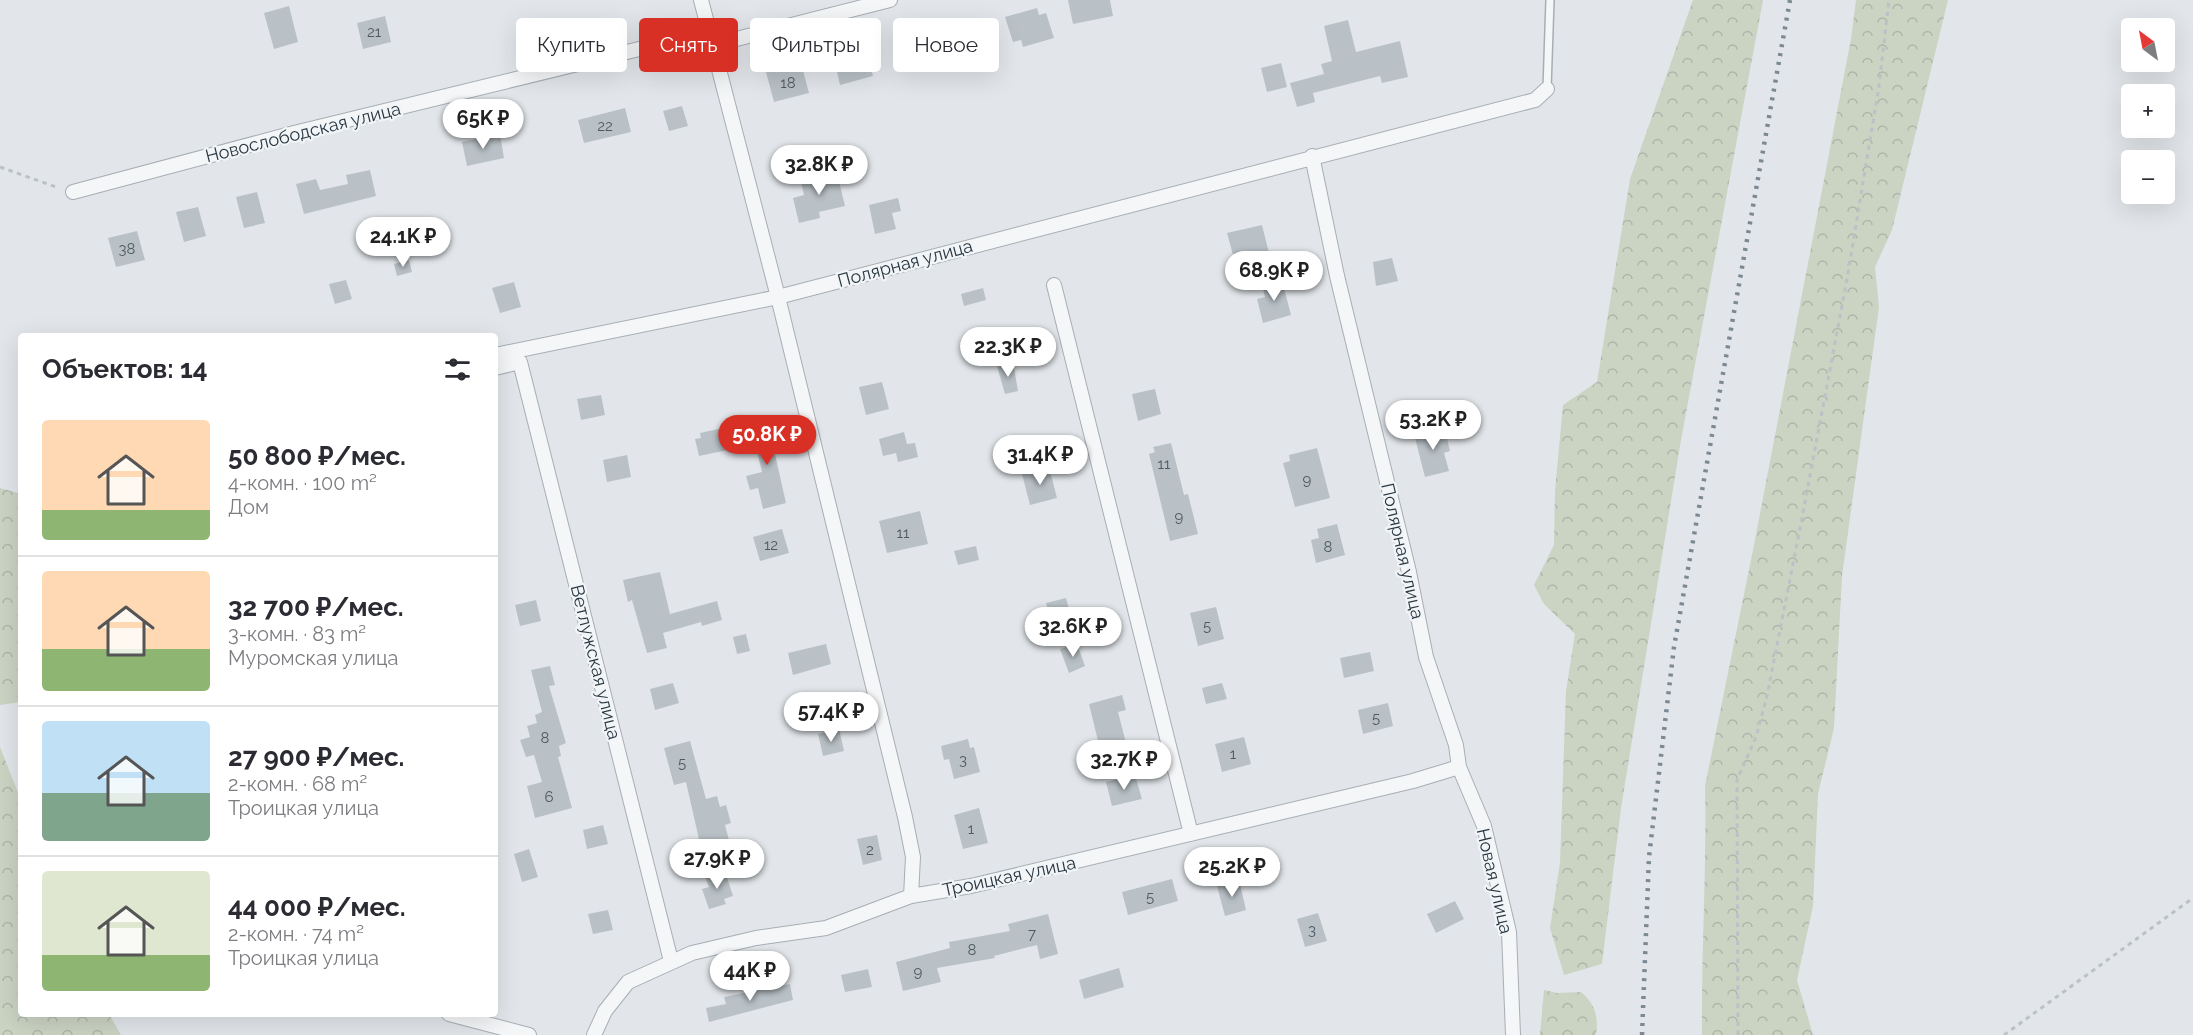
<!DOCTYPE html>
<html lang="ru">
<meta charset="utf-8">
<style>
body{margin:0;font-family:Raleway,sans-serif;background:#f7f7f7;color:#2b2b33;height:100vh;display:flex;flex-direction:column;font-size:22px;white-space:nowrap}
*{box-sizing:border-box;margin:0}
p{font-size:20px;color:#7c7c81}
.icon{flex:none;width:33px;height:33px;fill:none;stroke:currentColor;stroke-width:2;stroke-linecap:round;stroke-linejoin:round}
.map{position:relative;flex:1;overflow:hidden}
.side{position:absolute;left:18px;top:333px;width:480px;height:684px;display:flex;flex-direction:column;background:#fff;border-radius:6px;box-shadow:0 6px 24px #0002}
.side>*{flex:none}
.top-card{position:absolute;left:516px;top:18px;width:570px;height:54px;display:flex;gap:12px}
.needle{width:39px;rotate:328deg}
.tools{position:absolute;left:2121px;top:18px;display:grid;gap:12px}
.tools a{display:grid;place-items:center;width:54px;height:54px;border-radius:6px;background:#fff;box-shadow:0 6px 24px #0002;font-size:30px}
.price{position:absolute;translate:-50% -51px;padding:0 14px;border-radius:21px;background:#fff;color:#222;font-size:20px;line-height:39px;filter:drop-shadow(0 2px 3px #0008)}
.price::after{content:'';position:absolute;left:50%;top:36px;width:18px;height:14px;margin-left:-9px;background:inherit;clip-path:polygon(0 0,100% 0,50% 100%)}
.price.current{background:#d93025;color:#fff}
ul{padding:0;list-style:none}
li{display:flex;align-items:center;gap:18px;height:150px;padding:0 24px}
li+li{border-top:2px solid #e1e1e2}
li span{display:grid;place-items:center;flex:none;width:168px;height:120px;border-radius:6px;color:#555}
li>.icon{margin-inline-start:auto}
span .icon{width:72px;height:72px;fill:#fffc;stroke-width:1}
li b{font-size:26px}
h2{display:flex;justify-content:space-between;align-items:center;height:72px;padding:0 24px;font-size:26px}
.tag{padding:0 21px;border-radius:6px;background:#fff;box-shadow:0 6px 24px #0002;font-size:21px;line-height:54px}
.tag.current{background:#d93025;color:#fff}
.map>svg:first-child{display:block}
.forest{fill:url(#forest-crowns)}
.building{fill:#b9c1c6}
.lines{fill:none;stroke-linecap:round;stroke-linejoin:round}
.lane-casing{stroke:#a7aeb4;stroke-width:10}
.street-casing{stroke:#a7aeb4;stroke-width:16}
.path{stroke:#bbc1c5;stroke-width:3;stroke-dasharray:4.5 4.5;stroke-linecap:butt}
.lane{stroke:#f4f6f8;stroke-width:7}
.street{stroke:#f4f6f8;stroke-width:14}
.rail{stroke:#7c8993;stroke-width:4.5;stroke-dasharray:3 6;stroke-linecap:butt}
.labels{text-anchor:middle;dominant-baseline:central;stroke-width:4.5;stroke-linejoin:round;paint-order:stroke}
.number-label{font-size:15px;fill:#4e5a62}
.street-label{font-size:18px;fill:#2a3741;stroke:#f1f5f7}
</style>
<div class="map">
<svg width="2193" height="1035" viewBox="0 0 2193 1035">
<defs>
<pattern id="forest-crowns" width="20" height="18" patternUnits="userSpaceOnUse" patternTransform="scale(1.5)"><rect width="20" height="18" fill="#cbd3c3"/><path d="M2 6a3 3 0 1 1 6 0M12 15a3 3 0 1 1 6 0" fill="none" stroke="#aeb6a9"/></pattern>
</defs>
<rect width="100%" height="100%" fill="#e2e6ea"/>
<path class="forest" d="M1693,0H1763L1681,440L1621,808L1602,964L1564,975L1550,928L1560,863L1566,691L1575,634L1544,604L1534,585L1554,545L1555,491L1563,405L1597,382L1630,179Z
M1856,0H1948L1892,230L1875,267L1879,307L1842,576L1834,728L1818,794L1813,906L1797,980L1813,1035H1702C1701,952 1707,869 1705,786L1754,545L1851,39Z
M0,488L21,494V702L0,705Z
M0,747L21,800V1014H109L121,1035H0Z
M1544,990L1557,993L1581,992C1595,1004 1599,1017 1596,1035H1540Z"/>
<path class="building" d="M1068,0H1110L1113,16L1073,24Z
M289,6L298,42L274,49L264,13Z
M1037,8L1039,15L1046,13L1054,38L1023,47L1021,40L1013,42L1005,17Z
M385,16L391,42L363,49L357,23Z
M1348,20L1356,52L1400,41L1408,77L1382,83L1380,76L1313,93L1315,102L1297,107L1290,83L1324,74L1321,64L1332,61L1324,26Z
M976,21L982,46L960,52L959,47L906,60L899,32L929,25L931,32Z
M865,46L873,76L840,85L833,54Z
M801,63L809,93L774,102L766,72Z
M1281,63L1287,87L1267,92L1261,68Z
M682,106L688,126L669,131L663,111Z
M625,108L631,132L584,143L578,120Z
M500,134L504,158L467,166L462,142Z
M836,169L845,206L819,212L820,218L799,223L793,198L804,195L800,178Z
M370,170L376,196L304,214L296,184L316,179L320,190L348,184L346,175Z
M257,192L265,223L244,228L236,197Z
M898,198L901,211L892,213L896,229L875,234L869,205Z
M198,207L206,236L184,242L176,212Z
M1262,225L1270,257L1250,262L1247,251L1233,255L1227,233Z
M137,231L145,260L116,267L108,238Z
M1392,258L1398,281L1376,286L1373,262Z
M409,260L412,272L397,276L394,264Z
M346,280L352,299L335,304L329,284Z
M1282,280L1291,315L1263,323L1257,299L1265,297L1262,285Z
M514,282L521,307L500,313L492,288Z
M983,288L986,300L964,306L961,294Z
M1013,362L1018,391L1005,394L997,366Z
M882,382L889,409L866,415L859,387Z
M1155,389L1161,414L1138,421L1132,394Z
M601,395L605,415L581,420L577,399Z
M774,420L781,448L774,450L786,503L763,509L758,488L750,490L746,476L762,472L751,426Z
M1444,426L1450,451L1444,453L1449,471L1425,477L1414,434Z
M723,428L728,450L699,456L695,439L701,438L700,433Z
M904,432L907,444L915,443L918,457L898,462L896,453L883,456L879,439Z
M1171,443L1184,495L1188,494L1198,534L1170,541L1149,454L1155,452L1153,447Z
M1317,448L1330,498L1295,507L1283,463L1290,461L1289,455Z
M627,455L631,477L607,482L603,460Z
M1049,467L1057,498L1030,505L1022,474Z
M920,511L928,544L887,553L879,521Z
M1337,524L1345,555L1316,563L1311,540L1319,538L1317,529Z
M782,529L789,553L760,561L753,537Z
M976,546L979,560L958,565L954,551Z
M660,572L670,614L717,601L722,620L702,626L701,622L663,633L667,648L647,653L632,600L628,602L623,580Z
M1066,598L1072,620L1053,626L1046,603Z
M536,600L541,621L520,626L515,605Z
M1216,607L1224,639L1198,646L1190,613Z
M746,634L750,651L737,654L733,637Z
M826,644L831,664L793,675L788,653Z
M1077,644L1085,666L1069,673L1060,649Z
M1370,652L1374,671L1344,678L1340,658Z
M550,666L555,685L549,686L566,743L559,746L561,756L558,757L572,808L535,818L527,786L542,782L534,755L526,757L520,740L530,737L527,726L537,723L535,715L542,712L531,670Z
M673,683L679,703L655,710L650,689Z
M1222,683L1227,699L1206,704L1202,688Z
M1122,695L1126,710L1118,712L1126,743L1100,749L1089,704Z
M1388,703L1393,726L1363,734L1358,710Z
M839,729L844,751L823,756L818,734Z
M1244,737L1251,764L1222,772L1215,744Z
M968,739L970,748L974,747L980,772L954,779L949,759L944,760L941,746Z
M690,741L706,799L717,796L720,807L726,805L731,823L725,825L729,840L701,848L686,782L674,785L664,748Z
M1135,775L1142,799L1112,806L1106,782Z
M979,808L988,843L963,849L954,815Z
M603,825L608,844L587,849L583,830Z
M877,835L882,860L863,865L857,839Z
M529,849L538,877L522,882L514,854Z
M725,871L733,896L724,899L726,904L709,909L702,889L709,887L705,877Z
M1172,879L1178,901L1128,915L1122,892Z
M1239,880L1246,910L1225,916L1217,886Z
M1455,901L1464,919L1436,933L1427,914Z
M608,910L613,930L593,934L588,914Z
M1318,913L1327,941L1305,947L1297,919Z
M1048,914L1058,954L1040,959L1037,945L994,956L995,958L937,968L941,982L903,991L896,962L950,948L949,942L1010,931L1008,924Z
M1119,968L1124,987L1084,999L1079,980Z
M868,969L872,987L845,992L841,975Z
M790,984L793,1000L709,1022L706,1008L726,1004L724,997Z"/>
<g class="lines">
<defs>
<path id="lane" d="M1547,89L1550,0"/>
<path id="street" d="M701,0L778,297L905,817L913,857L911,896
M713,45L890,0
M1312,156L1337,276L1409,572L1426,657L1456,745L1459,767L1484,826L1509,932L1513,1035
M73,192L294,133L709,32
M1054,285L1191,834
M495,355L778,297L1535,100L1547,89
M495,368L520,362L671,961
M449,1014L529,1035
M594,1035L605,1011L628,982L692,953L756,938L826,928L911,896L971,886L1413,781L1459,767"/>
</defs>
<use href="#lane" class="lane-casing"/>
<use href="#street" class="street-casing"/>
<path class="path" d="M0,167L59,188
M1738,1035L1737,780L1756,737L1767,696L1802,518L1847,279L1879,86L1889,0
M2004,1035L2193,898"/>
<use href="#lane" class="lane"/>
<use href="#street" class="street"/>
<path class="rail" d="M1642,1035L1649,857L1674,647L1790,0"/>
</g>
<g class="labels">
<g class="number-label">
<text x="374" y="32">21</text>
<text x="788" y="83">18</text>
<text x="605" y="126">22</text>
<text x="127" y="249">38</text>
<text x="1164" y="464">11</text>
<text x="1307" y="480">9</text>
<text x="1179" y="517">9</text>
<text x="903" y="533">11</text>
<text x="771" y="545">12</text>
<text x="1328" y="547">8</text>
<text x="1207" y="626">5</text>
<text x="1376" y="718">5</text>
<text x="545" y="738">8</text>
<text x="1233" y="754">1</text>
<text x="963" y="760">3</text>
<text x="682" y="763">5</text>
<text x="549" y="797">6</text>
<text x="971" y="829">1</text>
<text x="870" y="850">2</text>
<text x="1150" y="897">5</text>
<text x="1312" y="930">3</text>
<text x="1032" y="934">7</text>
<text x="972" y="950">8</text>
<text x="918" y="972">9</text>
</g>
<g class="street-label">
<text transform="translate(303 132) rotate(-14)">Новослободская улица</text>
<text transform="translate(905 263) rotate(-15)">Полярная улица</text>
<text transform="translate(1403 551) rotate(77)">Полярная улица</text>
<text transform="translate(596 662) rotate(76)">Ветлужская улица</text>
<text transform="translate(1009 876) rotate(-12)">Троицкая улица</text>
<text transform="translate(1495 881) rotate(77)">Новая улица</text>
</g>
</g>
</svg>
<div class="tools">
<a><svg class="needle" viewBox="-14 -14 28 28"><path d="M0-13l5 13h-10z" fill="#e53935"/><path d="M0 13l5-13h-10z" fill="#7c7c81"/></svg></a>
<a>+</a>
<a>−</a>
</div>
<b class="price" style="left:483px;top:150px">65K ₽</b>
<b class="price" style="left:819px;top:196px">32.8K ₽</b>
<b class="price" style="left:403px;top:268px">24.1K ₽</b>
<b class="price" style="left:1274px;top:302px">68.9K ₽</b>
<b class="price" style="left:1008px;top:378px">22.3K ₽</b>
<b class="price" style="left:1433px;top:451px">53.2K ₽</b>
<b class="price current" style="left:767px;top:466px">50.8K ₽</b>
<b class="price" style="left:1040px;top:486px">31.4K ₽</b>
<b class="price" style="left:1073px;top:658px">32.6K ₽</b>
<b class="price" style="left:831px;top:743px">57.4K ₽</b>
<b class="price" style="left:1124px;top:791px">32.7K ₽</b>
<b class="price" style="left:717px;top:890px">27.9K ₽</b>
<b class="price" style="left:1232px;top:898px">25.2K ₽</b>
<b class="price" style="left:750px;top:1002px">44K ₽</b>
<div class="top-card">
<a class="tag">Купить</a>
<a class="tag current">Снять</a>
<a class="tag">Фильтры</a>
<a class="tag">Новое</a>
</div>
<section class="side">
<h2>Объектов: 14<svg class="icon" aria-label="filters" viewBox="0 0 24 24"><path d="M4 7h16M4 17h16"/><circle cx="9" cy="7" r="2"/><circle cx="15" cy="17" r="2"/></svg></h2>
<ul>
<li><span style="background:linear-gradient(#ffd9b3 75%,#8fb573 0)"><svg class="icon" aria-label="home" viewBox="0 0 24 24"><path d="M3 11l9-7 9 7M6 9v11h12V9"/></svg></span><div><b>50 800 ₽/мес.</b><p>4-комн. · 100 m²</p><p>Дом</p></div></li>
<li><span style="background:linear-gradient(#ffd9b3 65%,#8fb573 0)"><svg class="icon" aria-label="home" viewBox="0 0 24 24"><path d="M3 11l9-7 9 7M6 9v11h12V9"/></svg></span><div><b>32 700 ₽/мес.</b><p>3-комн. · 83 m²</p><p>Муромская улица</p></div></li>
<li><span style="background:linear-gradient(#bfe0f5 60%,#7fa58c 0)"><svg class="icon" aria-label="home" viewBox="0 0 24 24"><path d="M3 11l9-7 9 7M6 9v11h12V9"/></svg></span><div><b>27 900 ₽/мес.</b><p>2-комн. · 68 m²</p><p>Троицкая улица</p></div></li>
<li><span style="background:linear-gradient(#dfe7d0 70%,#8fb573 0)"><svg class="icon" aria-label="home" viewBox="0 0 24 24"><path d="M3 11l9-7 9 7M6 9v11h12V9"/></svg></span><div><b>44 000 ₽/мес.</b><p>2-комн. · 74 m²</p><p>Троицкая улица</p></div></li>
</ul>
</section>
</div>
